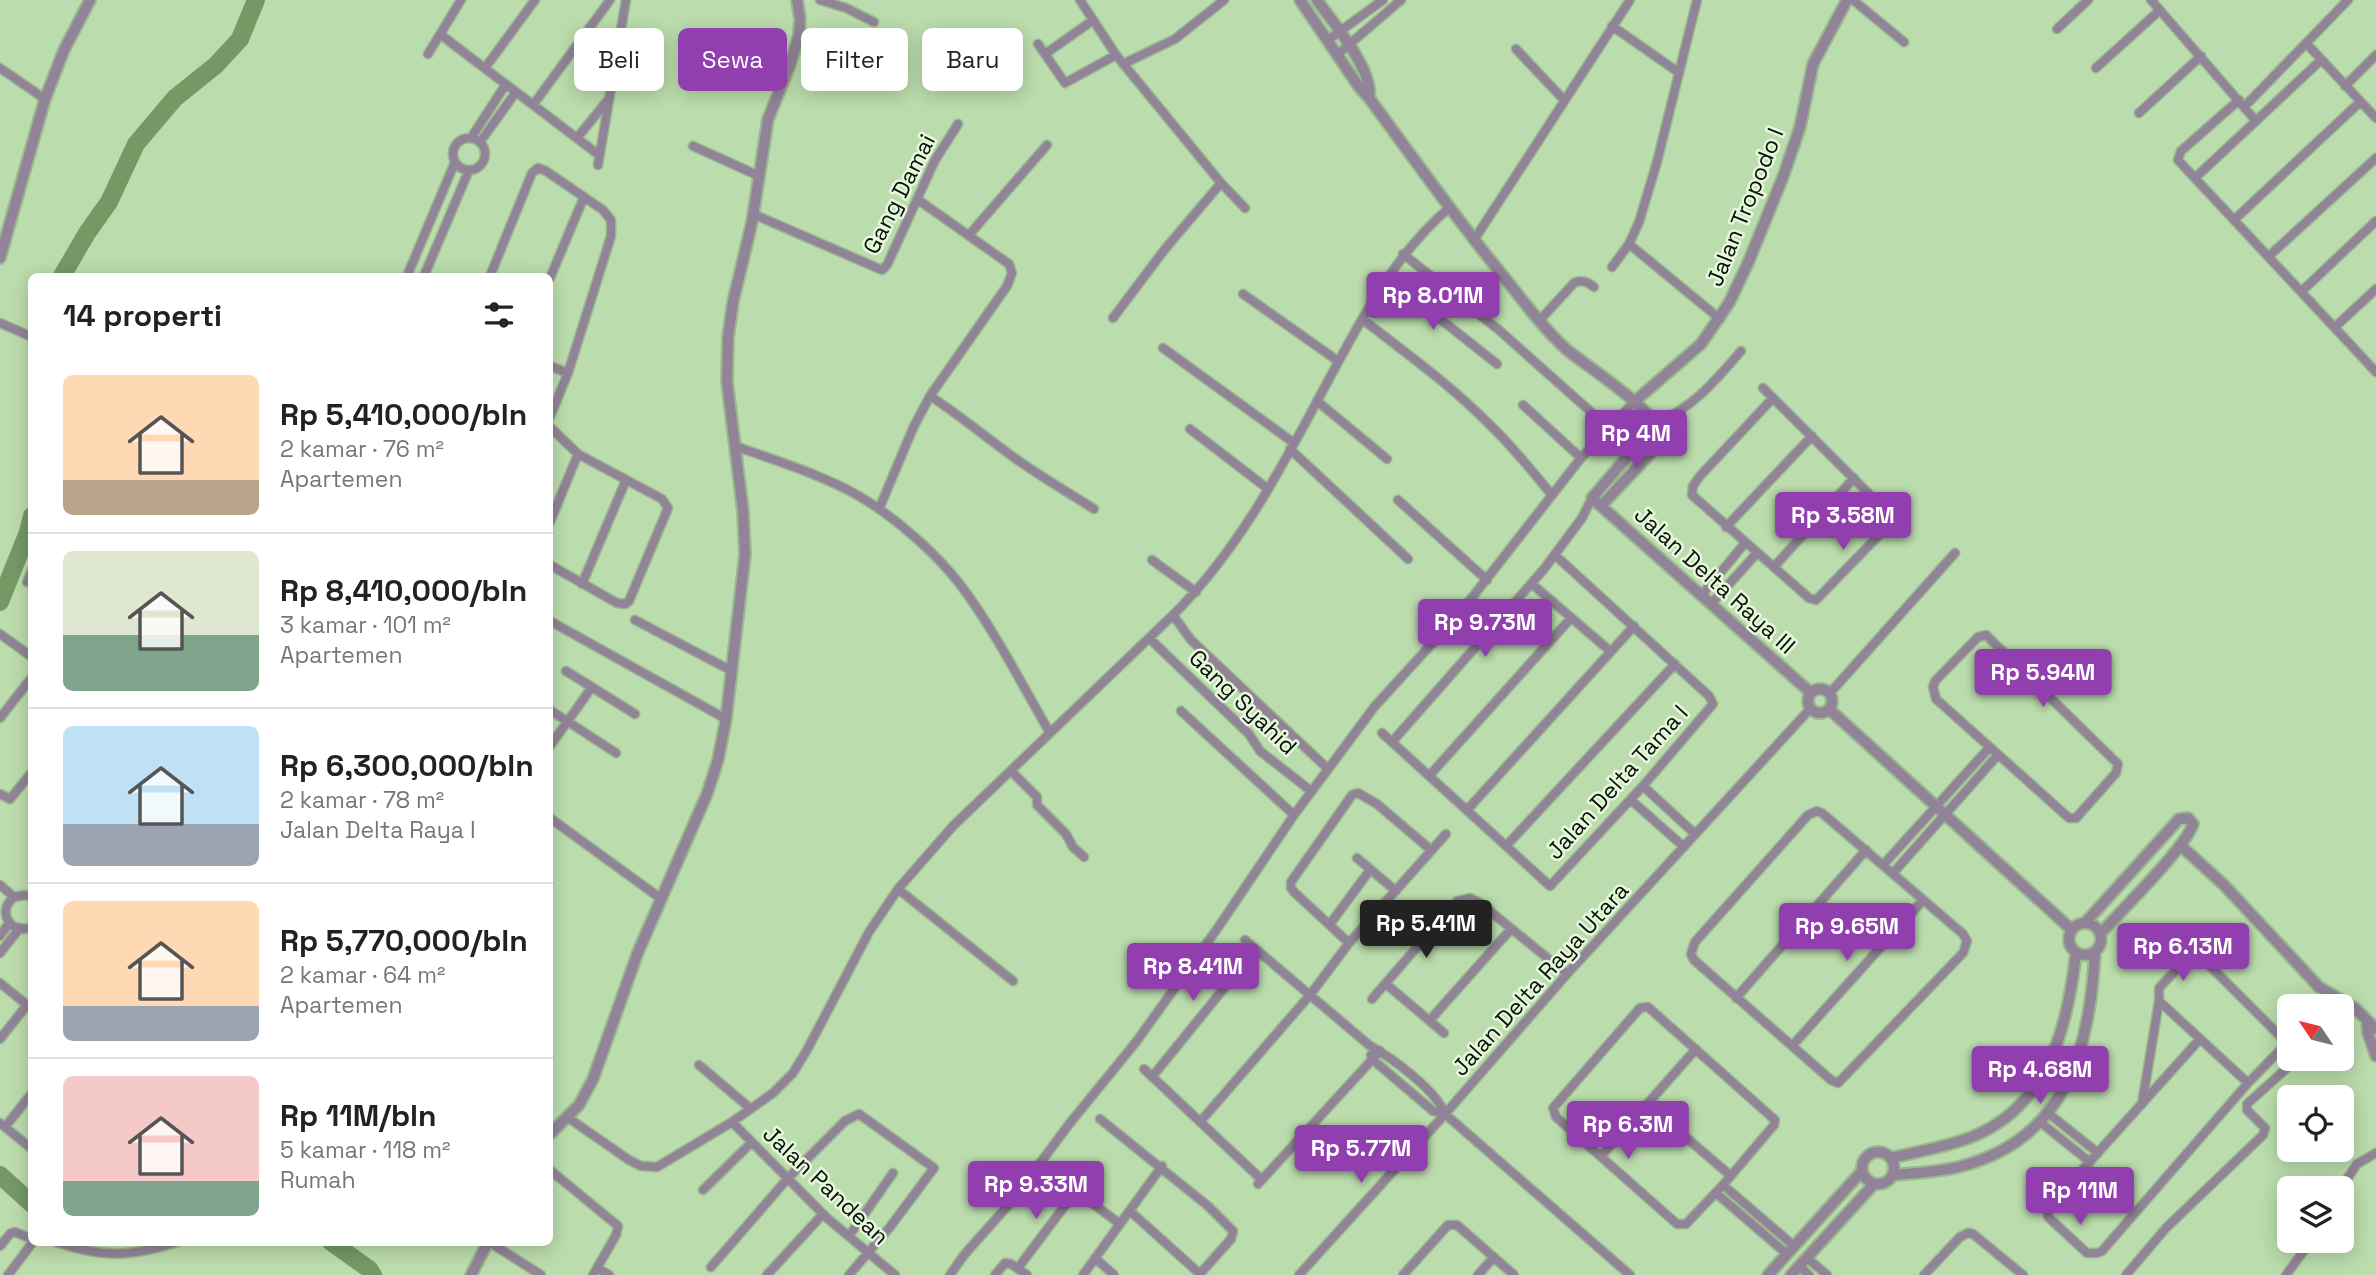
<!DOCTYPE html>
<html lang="id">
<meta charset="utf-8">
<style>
body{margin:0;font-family:"Space Grotesk",sans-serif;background:#f6f6f6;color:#222;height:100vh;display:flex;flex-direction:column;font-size:26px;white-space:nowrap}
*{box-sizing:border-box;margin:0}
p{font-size:23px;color:#767676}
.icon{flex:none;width:38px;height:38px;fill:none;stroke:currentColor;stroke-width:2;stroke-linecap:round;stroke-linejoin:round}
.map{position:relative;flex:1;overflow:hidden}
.side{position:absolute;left:28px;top:273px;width:525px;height:973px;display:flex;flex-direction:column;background:#fff;border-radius:10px;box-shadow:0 4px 18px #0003}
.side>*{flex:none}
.banner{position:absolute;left:574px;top:28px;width:665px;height:63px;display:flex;gap:14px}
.needle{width:46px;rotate:305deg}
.tools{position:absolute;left:2277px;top:994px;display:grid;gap:14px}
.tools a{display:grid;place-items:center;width:77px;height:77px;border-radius:10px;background:#fff;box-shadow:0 4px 18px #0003;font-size:35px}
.price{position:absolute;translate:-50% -60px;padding:0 16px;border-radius:7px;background:#913fae;color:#fff;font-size:23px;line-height:46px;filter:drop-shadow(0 2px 4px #0008)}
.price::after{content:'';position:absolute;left:50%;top:42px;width:21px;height:16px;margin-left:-10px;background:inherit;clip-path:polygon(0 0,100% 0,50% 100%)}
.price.selected{background:#222;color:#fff}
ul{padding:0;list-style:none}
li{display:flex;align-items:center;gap:21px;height:175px;padding:0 35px}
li+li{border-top:2px solid #e0e0e0}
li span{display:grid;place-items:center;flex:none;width:196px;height:140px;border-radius:10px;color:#555}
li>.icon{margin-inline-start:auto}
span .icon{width:84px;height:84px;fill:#fffc;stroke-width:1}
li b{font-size:30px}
h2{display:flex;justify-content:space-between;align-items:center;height:84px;padding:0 35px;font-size:30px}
.tag{padding:0 24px;border-radius:10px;background:#fff;box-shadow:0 4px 18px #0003;font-size:24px;line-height:63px}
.tag.selected{background:#913fae;color:#fff}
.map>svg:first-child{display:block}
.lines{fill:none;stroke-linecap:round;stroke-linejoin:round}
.river{stroke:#759865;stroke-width:18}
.minor-casing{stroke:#9bb88e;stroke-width:11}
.tertiary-casing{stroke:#9bb88e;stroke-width:14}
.minor{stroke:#928498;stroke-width:8}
.tertiary{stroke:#928498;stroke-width:10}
.labels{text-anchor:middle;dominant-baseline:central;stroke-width:5;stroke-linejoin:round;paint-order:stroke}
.street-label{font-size:23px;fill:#071203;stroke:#e7f8df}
</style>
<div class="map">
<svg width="2376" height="1275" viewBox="0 0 2376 1275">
<rect width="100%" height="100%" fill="#bbdcac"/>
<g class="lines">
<path class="river" d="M62,276L87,233L109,202L136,144L175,98L216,65L240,39L256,0
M0,602L28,532L32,516
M0,1175L32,1204
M331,1242L369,1269L373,1275"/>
<defs>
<path id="minor" d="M820,0L846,8L874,22
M1080,0L1116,55L1221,183L1245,208
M1853,0L1904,42
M2151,0L2256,121
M1612,26L1678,72
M2057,29L2088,0
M441,35L599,155
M1328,40L1383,0
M2306,43L2376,118
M1038,44L1045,54L1092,21
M1516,49L1564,100
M428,54L461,0
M1045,54L1065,83L1116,55
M1338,54L1401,0
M1123,64L1175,39L1224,0
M0,68L45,99
M485,68L535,0
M2096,68L2160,10
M2345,86L2376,55
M2239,100L2181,151L2178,160L2376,372
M533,105L610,0
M2245,106L2348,0
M2139,113L2201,56
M471,138L506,84
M577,138L607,101
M453 154a16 16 0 1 1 32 0a16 16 0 1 1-32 0Z
M480,142L516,92
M693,146L759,176
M598,165L626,0
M2195,178L2321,60
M753,214L882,270L887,265L935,160L958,124
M2234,220L2360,102
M969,235L1047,145
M1474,240L1630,0
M1629,244L1720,319
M1403,254L1499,330L1609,428
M2269,256L2376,158
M1612,267L1629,244L1639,222L1657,162L1697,0
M407,276L455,162
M424,276L469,170
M490,276L532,173L538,168L546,171L603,210L611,220V236L568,373L550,417
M1387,277L1497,364
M550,278L584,197
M2302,291L2376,221
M1243,294L1338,361
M1113,318L1165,249L1221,183
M1362,319C1406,353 1452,386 1491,426C1513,447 1532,471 1552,495
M1539,321L1574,283C1582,279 1588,282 1594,287
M0,323L32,337
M2335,327L2376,289
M1163,348L1294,443
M550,366L568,373
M1763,388L1889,514L1891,518L1888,526L1816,600L1809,598L1692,495L1693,486L1700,476L1773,398
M930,396C961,416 989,440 1019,461C1043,478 1069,493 1094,509
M1317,401L1387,459
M1523,405L1581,458
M1656,423C1693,408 1716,380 1741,351
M550,427L578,454L662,499L668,508L629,601L625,604L617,603L550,565
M1190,429L1268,489
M735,446C777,461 820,474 859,496C893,516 934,551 959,583C994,629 1021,683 1050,733
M1290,449L1408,559
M1398,500L1487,580
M879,509L914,426L930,396L1007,286L1012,273L1009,264L917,199
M550,522L578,454
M1726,527L1812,436
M1152,560L1196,592
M1774,567L1854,478
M32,570L27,582L32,583
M582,584L626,480
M1532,584L1610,651
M1701,596L1745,543
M1711,604L1757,553
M1173,615L1191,640L1328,769
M635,620L732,671
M550,621L726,719
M0,634L32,657
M1986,635L2118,764L2116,773L2076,818H2069L1936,699L1933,687L1935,681L1978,637Z
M1149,638L1249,734L1260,751L1311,791
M566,671L635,714
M1830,693L1955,553
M550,710L616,753
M1181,711L1294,815
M0,718L32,677
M1382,733L1550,886L1643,786L1713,704L1709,696L1555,555
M1392,742L1544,569L1582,518L1592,498
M550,746L592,687
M1011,771L1037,797V805L1066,834L1073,847L1084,857
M1429,776L1571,618
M1643,786L1695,834
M0,794L10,799L32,772
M1631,800L1684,847
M1467,810L1634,626
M1817,811L1822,813L1963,934L1967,941L1963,953L1838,1083L1831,1080L1694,960L1691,954L1695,942L1808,815Z
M550,818L660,898
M1506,846L1675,664
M1357,858L1396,891
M1883,865L1989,748
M1893,873L1997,756
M0,885L14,897
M898,889L1013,981
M32,897L25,895L14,897C3,906 3,918 14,927L25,929L32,927
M1330,924L1370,870
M0,936L9,923
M1245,940L1369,1045C1392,1058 1436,1090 1445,1114L1630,1275
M1349,943L1294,892L1291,888V882L1352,795L1358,793L1377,804L1431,850
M0,953L19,929
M1233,975L1251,945
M0,983L32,1009
M1386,984L1444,1033
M1736,998L1866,850
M1372,999L1457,901L1470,898L1480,903L1567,974
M2159,1001L2248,1083
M1648,1007L1775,1120L1774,1125L1723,1185L1686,1224H1677L1556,1117L1553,1108L1640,1008Z
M1430,1020L1511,929
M2342,1020L2355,1008
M0,1039L27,1005
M1792,1046L1923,900
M1371,1055L1372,1059L1433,1111L1445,1114
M699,1065L751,1109
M1144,1069L1262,1180
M1152,1077L1225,987L1260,953
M1647,1104L1731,1176
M2142,1104L2159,1001V988L2190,955L2198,954L2285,1041L2284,1046L2248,1083L2102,1251L2097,1253H2087L2048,1217V1208L2200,1039
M2048,1113L2098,1153
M567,1117L629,1160L641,1166L657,1167L732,1122L773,1093L793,1073L807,1050L869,932L898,889L953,826L1173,615C1240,549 1284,463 1328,381C1362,318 1394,255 1449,208
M1100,1119L1208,1206L1233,1231L1231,1239L1199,1275
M732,1122L827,1218L895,1275
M1200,1122L1310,995L1349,943L1446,834
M2040,1122L2090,1162
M0,1123L32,1149
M5,1127L32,1093
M1601,1156L1696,1049
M550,1170L618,1226L616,1235L593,1275
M1067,1184L1120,1224
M1258,1184L1380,1051
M1723,1185L1794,1246
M2341,1188L2357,1164L2376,1153
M703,1190L752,1142
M1716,1193L1787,1254
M1130,1211L1200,1274
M849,1236L893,1173
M56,1242C102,1258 131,1257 177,1242
M489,1242L541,1275
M0,1246L11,1233L15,1232L32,1239
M1095,1258L1114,1275
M1807,1258L1827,1275
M1799,1266L1809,1275
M711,1267L789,1177L845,1121L859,1114L934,1168L890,1227L849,1275
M597,1268L609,1275
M1018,1268L1076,1191
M8,1275L33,1242
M767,1275L823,1214
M950,1275L964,1255L1011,1202L1070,1123L1136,1042L1217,929L1294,815L1375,706L1460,613L1581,458L1634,402
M995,1275L1005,1263L1011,1264L1027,1275
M1083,1275L1162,1166
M1299,1275L1445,1114L1567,974L1810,709
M1403,1275L1448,1225H1457L1514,1275
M1478,1275L1494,1257
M1924,1275L1960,1237L1968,1233L1973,1234L2023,1275
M2126,1275L2166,1228L2263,1135L2265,1128L2247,1110V1104L2297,1059
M2286,1275L2311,1241"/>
<path id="tertiary" d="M1300,0L1359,87L1369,98C1412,156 1454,216 1500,272C1521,298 1541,326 1566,349C1584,365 1670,418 1661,442L1601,506
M1317,0C1333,23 1374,70 1369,98
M0,258L45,99L64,50L90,0
M1634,402L1701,344L1729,303L1748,263L1783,177L1800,127L1813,64L1847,0
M1656,423L1592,498L1811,693
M1808 701a12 12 0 1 1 24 0a12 12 0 1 1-24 0Z
M1829,709L2072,930
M2180,845L2224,885L2319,987L2355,1008L2376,1029
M2069 939a16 16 0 1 1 32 0a16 16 0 1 1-32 0Z
M2085,923L2179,819L2188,818L2193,824C2186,847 2120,912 2100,934
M2367,1021L2368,1033L2376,1056
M550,1134L579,1105L593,1079L638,952L707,794L718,760L726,719L745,555L743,511L727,382L728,337L733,302L752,222L768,119L790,65L799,35L800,19L797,0
M1862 1168a16 16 0 1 1 32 0a16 16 0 1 1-32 0Z
M1891,1158C1919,1151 1948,1147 1974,1136C2049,1105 2068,1025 2076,953
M1893,1175C1916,1173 1941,1172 1962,1166C2067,1138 2090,1048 2095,952
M471,1275L488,1242
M1768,1275L1862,1171
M1791,1275L1874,1184"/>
</defs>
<use href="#minor" class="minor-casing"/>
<use href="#tertiary" class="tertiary-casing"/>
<use href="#minor" class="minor"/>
<use href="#tertiary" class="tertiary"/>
</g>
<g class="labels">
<g class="street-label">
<text transform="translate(899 194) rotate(-63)">Gang Damai</text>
<text transform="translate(1745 207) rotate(-68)">Jalan Tropodo I</text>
<text transform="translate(1715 580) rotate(42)">Jalan Delta Raya III</text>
<text transform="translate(1243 702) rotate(44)">Gang Syahid</text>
<text transform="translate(1617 782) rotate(-48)">Jalan Delta Tama I</text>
<text transform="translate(1540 979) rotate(-48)">Jalan Delta Raya Utara</text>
<text transform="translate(826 1185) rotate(43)">Jalan Pandean</text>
</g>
</g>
</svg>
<div class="tools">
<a><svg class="needle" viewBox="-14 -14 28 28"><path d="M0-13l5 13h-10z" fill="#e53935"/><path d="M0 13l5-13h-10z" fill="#767676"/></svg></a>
<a><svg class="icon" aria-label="locate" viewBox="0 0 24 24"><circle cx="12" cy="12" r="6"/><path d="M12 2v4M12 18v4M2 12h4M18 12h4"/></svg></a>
<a><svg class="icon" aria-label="layers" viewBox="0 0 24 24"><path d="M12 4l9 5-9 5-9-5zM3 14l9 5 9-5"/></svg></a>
</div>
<b class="price" style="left:1433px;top:332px">Rp 8.01M</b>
<b class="price" style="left:1636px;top:470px">Rp 4M</b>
<b class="price" style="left:1843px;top:552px">Rp 3.58M</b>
<b class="price" style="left:1485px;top:659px">Rp 9.73M</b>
<b class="price" style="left:2043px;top:709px">Rp 5.94M</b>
<b class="price selected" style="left:1426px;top:960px">Rp 5.41M</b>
<b class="price" style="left:1847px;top:963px">Rp 9.65M</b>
<b class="price" style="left:2183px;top:983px">Rp 6.13M</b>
<b class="price" style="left:1193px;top:1003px">Rp 8.41M</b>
<b class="price" style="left:2040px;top:1106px">Rp 4.68M</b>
<b class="price" style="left:1628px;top:1161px">Rp 6.3M</b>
<b class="price" style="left:1361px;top:1185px">Rp 5.77M</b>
<b class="price" style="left:1036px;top:1221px">Rp 9.33M</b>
<b class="price" style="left:2080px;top:1227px">Rp 11M</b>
<div class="banner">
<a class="tag">Beli</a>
<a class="tag selected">Sewa</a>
<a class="tag">Filter</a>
<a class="tag">Baru</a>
</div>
<section class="side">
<h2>14 properti<svg class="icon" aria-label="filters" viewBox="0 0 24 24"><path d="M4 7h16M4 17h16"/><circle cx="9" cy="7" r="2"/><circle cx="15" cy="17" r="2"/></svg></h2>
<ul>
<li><span style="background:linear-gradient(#ffd9b3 75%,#b9a48a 0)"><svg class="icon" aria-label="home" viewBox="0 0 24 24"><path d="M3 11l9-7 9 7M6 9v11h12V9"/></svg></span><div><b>Rp 5,410,000/bln</b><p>2 kamar · 76 m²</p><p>Apartemen</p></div></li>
<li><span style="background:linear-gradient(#dfe7d0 60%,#7fa58c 0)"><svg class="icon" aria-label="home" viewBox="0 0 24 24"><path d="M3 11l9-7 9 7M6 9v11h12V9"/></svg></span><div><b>Rp 8,410,000/bln</b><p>3 kamar · 101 m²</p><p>Apartemen</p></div></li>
<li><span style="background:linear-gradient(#bfe0f5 70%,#9aa5b1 0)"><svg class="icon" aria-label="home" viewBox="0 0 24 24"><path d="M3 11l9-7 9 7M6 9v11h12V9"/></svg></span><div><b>Rp 6,300,000/bln</b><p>2 kamar · 78 m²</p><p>Jalan Delta Raya I</p></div></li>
<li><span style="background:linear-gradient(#ffd9b3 75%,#9aa5b1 0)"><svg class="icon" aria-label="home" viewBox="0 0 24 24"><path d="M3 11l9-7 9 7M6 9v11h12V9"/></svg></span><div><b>Rp 5,770,000/bln</b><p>2 kamar · 64 m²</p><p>Apartemen</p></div></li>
<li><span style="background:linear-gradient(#f6c9c9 75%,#7fa58c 0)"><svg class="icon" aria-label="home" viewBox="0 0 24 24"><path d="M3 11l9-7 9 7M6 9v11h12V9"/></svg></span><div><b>Rp 11M/bln</b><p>5 kamar · 118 m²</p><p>Rumah</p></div></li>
</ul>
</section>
</div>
